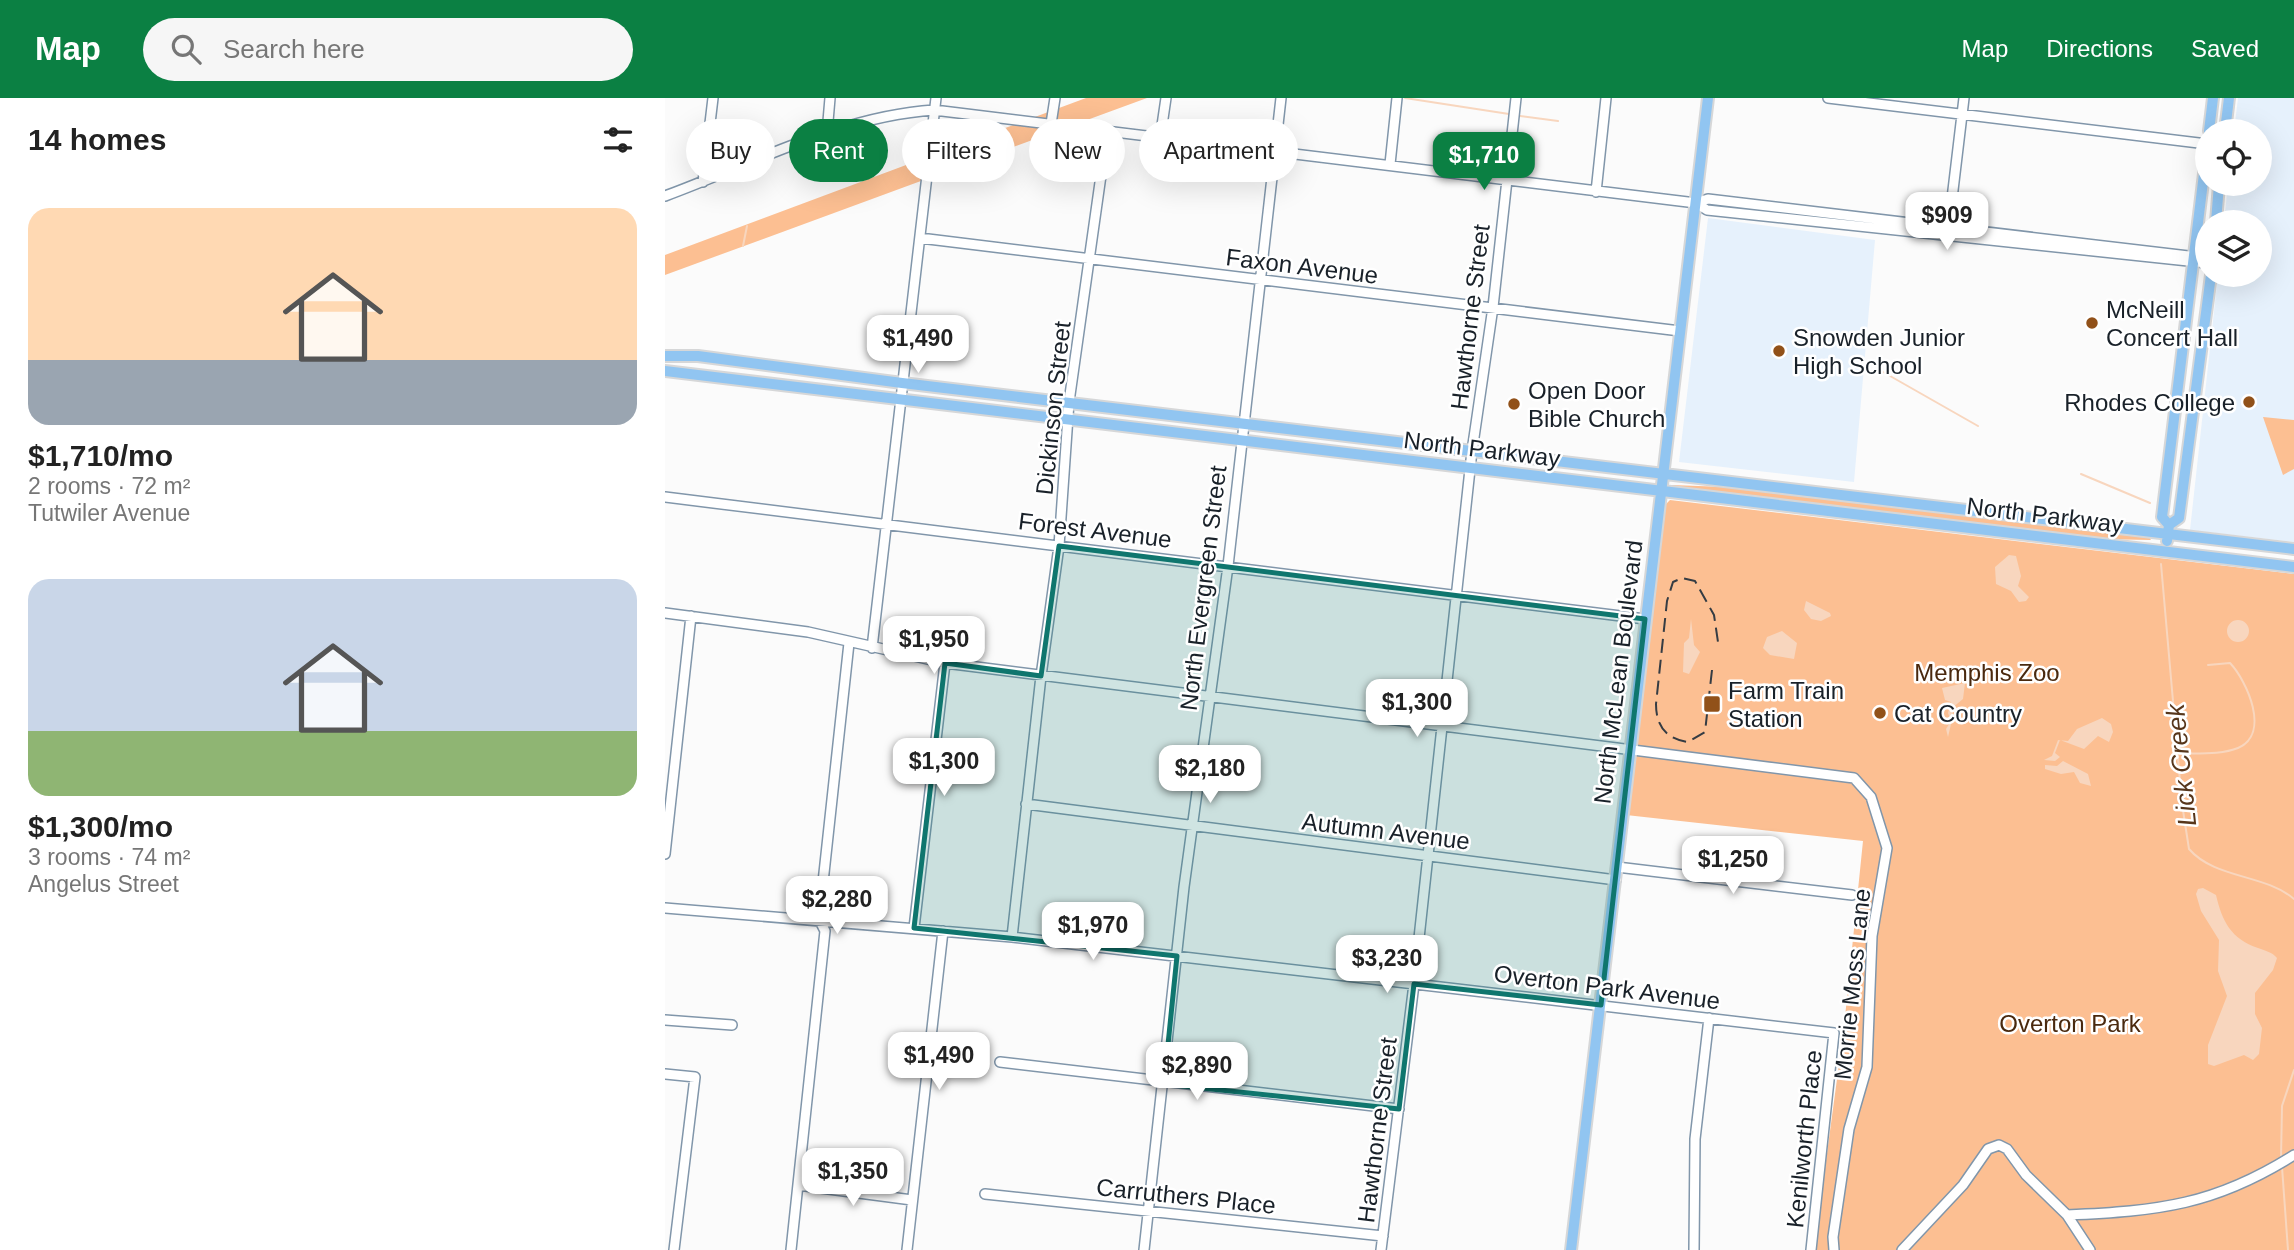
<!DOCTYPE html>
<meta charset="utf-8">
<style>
body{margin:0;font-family:Arial,sans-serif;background:#f6f6f6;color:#222;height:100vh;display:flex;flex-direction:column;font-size:26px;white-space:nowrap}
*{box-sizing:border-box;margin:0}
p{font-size:23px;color:#767676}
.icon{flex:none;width:38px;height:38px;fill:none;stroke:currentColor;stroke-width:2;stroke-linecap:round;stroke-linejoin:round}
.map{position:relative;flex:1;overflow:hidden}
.details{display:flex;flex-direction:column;background:#fff;width:665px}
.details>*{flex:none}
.top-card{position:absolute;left:21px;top:21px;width:665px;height:63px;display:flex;gap:14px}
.controls{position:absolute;left:1530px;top:21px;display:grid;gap:14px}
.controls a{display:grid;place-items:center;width:77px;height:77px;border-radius:50%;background:#fff;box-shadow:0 7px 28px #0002;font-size:35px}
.price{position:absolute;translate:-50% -60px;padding:0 16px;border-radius:14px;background:#fff;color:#222;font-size:23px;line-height:46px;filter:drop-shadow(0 2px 4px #0008)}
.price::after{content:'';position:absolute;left:50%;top:42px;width:21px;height:16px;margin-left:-10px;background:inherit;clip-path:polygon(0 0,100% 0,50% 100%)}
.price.active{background:#0b8043;color:#fff}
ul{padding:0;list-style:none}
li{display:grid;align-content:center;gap:14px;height:371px;padding:0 28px}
li span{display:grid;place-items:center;height:217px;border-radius:21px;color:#555}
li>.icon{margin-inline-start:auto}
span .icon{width:126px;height:126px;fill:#fffc;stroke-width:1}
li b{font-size:30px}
h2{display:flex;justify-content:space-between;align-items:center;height:84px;padding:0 28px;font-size:30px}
.tag{padding:0 24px;border-radius:32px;background:#fff;box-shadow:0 7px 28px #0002;font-size:24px;line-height:63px}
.tag.active{background:#0b8043;color:#fff}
header{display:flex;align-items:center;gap:42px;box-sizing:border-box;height:98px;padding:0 35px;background:#0b8043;color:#fff}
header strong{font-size:33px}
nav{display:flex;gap:38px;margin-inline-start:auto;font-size:24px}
.search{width:490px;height:63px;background:#f6f6f6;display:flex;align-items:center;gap:18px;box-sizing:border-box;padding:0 24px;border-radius:38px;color:#767676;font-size:26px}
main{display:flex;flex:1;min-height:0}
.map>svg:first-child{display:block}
.built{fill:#e6f1fc}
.green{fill:#fcbf92}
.water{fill:#f8d6be}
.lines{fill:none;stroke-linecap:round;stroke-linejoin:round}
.stream{stroke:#f8d6be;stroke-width:2}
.minor-casing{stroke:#8196aa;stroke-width:12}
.major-casing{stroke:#d6d7d8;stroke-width:14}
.minor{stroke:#fff;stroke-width:9}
.major{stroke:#91c5f1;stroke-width:10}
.rail{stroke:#353c43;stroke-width:2;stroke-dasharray:14 7;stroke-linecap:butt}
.marked{fill:#0f766e;fill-opacity:0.2;stroke:#0f766e;stroke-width:5;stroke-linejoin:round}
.poi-dot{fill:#915119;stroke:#fff;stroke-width:2.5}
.labels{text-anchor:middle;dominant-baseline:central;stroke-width:5;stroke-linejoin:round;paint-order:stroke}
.street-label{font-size:24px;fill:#192129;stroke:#fff}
.poi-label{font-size:24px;fill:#192129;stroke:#fff;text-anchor:start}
.park-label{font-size:24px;fill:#4a290e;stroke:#fff}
.water-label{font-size:26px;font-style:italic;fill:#57361b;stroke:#fff}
</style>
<header>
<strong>Map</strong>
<div class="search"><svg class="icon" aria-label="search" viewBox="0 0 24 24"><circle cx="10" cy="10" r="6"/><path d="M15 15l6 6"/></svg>Search here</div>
<nav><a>Map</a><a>Directions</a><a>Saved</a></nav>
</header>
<main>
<section class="details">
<h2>14 homes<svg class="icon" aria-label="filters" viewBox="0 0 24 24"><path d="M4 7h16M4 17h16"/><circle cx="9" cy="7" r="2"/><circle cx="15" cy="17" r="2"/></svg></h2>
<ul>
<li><span style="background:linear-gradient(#ffd9b3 70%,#9aa5b1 0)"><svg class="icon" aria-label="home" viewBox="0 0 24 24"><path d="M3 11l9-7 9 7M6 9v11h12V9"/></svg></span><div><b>$1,710/mo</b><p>2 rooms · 72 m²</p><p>Tutwiler Avenue</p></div></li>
<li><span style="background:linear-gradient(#c9d6e8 70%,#8fb573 0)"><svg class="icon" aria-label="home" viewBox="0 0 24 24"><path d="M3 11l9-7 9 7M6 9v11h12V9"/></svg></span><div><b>$1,300/mo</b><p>3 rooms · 74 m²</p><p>Angelus Street</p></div></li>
</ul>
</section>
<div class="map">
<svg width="1629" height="1152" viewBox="0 0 1629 1152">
<rect width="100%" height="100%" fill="#fbfbfb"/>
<path class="built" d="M1573,0H1629V444L1525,432L1553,177H1594V124H1559L1563,86H1594V33H1569Z
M1043,120L1210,142L1189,384L1014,364Z"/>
<path class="green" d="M421,0H482L0,177V157Z
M1598,319L1629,322V371L1618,377Z
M1007,387L1060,389L1484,439L1486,442L1432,441L1006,391Z
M1005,402L1629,476V1152H1149L1179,929L1198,743L961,717L999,408Z"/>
<path class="water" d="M1344,457L1351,458L1356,478L1353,488L1364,499L1361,503L1354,504L1346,493L1331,486L1330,469Z
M1141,503L1165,515L1166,518L1156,523L1146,521L1139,512Z
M1026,521L1029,547L1035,554L1024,576L1018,574L1019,545L1024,540Z
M1562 533a11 11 0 1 1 22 0a11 11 0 1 1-22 0Z
M1117,533L1132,545L1129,561L1105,557L1098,550L1102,539Z
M1300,585L1298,601L1287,610L1289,624L1286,626L1283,639L1281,631L1286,623L1283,615L1286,604L1280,602L1277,590Z
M1437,620L1446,626L1448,634L1444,644L1433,638L1419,651L1395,642L1390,655L1395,659L1390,663L1379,662L1387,658L1393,642L1403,643L1412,631Z
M1398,663L1423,676L1426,688L1415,685L1409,674L1396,676L1380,671V667L1392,668Z
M1538,790L1551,797C1557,823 1566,841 1593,850C1601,853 1607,854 1612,860L1608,872L1590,895V916L1597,930L1594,956L1588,962L1579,957L1549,968L1543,966V947L1562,898L1553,873L1554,842L1536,813L1531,796L1533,791Z"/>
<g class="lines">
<path class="stream" d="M740,0L844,16
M855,18L893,23
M78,148L82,128
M1211,270L1313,328
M1416,376L1485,405
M1496,466L1517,706L1524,751C1550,781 1600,776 1629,801
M1513,656C1531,655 1556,657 1573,650C1606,636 1582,583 1565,565L1543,567
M1616,1060L1617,1008L1629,972
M1617,1069L1623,1152"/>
<defs>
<path id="minor" d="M1163,0L1542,46
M386,26L390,0
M162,35L165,0
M495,41L501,0
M725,66L732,0
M38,84L48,0
M931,94L941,0
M0,98C87,66 176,18 269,12L1031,105L1042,112L1542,165
M1031,105L1043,101L1532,159
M1283,134L1299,0
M255,140L1015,233
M0,399L980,521
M0,515L143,534L280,565L1189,680L1206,699L1222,750L1207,838L1202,969L1184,1031L1168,1139L1169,1152
M207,550L271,0
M361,706L951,782
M0,756L26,518
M952,769L1187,797
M0,810L347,839L1169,935L1146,1152
M249,830L280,565
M347,839L376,578L394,448L404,304L442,35
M0,922L67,927
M335,964L734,1011
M0,976L30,979L9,1152
M133,1087L247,1102
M320,1096L718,1138
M1402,1117C1494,1113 1550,1107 1629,1057
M126,1152L160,833L154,821L184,545
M242,1152L278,833
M479,1152L519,789L563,468L616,0
M716,1152L749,886L807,353L828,209L851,0
M1029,1152L1030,1041L1044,920
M1237,1152L1298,1087L1323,1051L1334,1047L1342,1051L1361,1077L1402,1117L1425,1152"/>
<path id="major" d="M1544,33L1548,0
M1560,33L1564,0
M1551,124L1554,86
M0,258H33L237,285L1629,451
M0,273L1629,469
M1504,427L1514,420L1546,177
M1502,443L1504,427L1497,419L1542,51
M906,1152L1043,0"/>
</defs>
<use href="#minor" class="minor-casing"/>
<use href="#major" class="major-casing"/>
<use href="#minor" class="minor"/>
<use href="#major" class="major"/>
<path class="rail" d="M1047,572L1040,634L1023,644C1001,641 991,628 991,606L1002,503L1008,484L1017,480L1030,483L1049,517L1053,544"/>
</g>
<path class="marked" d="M394,448L980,521L936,907L749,886L734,1011L499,986L512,858L249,830L280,565L376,578Z"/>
<g class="poi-dot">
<circle cx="1427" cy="225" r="7"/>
<circle cx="1114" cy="253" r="7"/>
<circle cx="1584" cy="304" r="7"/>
<circle cx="849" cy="306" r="7"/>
<rect x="1038" y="597" width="18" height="18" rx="3.5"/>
<circle cx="1215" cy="615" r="7"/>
</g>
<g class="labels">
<g class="street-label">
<text transform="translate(637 168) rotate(7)">Faxon Avenue</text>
<text transform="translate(805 219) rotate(-83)">Hawthorne Street</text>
<text transform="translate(388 310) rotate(-84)">Dickinson Street</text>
<text transform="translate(817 351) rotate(7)">North Parkway</text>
<text transform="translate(1380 417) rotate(7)">North Parkway</text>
<text transform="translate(430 432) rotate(7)">Forest Avenue</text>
<text transform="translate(538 490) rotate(-83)">North Evergreen Street</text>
<text transform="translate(953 574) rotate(-83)">North McLean Boulevard</text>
<text transform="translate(721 733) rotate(7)">Autumn Avenue</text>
<text transform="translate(1187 886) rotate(-84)">Morrie Moss Lane</text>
<text transform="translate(942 889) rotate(7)">Overton Park Avenue</text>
<text transform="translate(712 1032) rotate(-83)">Hawthorne Street</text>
<text transform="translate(1139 1041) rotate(-84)">Kenilworth Place</text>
<text transform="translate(521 1098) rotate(6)">Carruthers Place</text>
</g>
<g class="poi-label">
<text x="1441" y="211">McNeill<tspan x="1441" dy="28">Concert Hall</tspan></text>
<text x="1128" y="239">Snowden Junior<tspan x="1128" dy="28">High School</tspan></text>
<text x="863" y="292">Open Door<tspan x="863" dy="28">Bible Church</tspan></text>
<text x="1570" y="304" text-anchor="end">Rhodes College</text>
<text x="1063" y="592">Farm Train<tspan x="1063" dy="28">Station</tspan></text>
<text x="1229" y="615">Cat Country</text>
</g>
<g class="park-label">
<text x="1322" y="574">Memphis Zoo</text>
<text x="1405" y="925">Overton Park</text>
</g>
<g class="water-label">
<text transform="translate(1516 667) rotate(-96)">Lick Creek</text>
</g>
</g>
</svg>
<div class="controls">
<a><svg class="icon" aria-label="locate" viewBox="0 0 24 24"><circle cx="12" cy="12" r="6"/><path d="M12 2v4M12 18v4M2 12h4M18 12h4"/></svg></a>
<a><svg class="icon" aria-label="layers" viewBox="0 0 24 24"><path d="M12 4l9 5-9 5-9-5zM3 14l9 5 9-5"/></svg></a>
</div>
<b class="price active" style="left:819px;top:94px">$1,710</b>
<b class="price" style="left:1282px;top:154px">$909</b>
<b class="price" style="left:253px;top:277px">$1,490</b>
<b class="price" style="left:269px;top:578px">$1,950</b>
<b class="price" style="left:752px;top:641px">$1,300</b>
<b class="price" style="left:279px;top:700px">$1,300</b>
<b class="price" style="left:545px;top:707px">$2,180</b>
<b class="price" style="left:1068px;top:798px">$1,250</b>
<b class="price" style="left:172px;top:838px">$2,280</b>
<b class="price" style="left:428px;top:864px">$1,970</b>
<b class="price" style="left:722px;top:897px">$3,230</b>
<b class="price" style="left:274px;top:994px">$1,490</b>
<b class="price" style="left:532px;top:1004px">$2,890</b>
<b class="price" style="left:188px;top:1110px">$1,350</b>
<div class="top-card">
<a class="tag">Buy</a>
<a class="tag active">Rent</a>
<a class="tag">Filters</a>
<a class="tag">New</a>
<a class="tag">Apartment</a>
</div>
</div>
</main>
